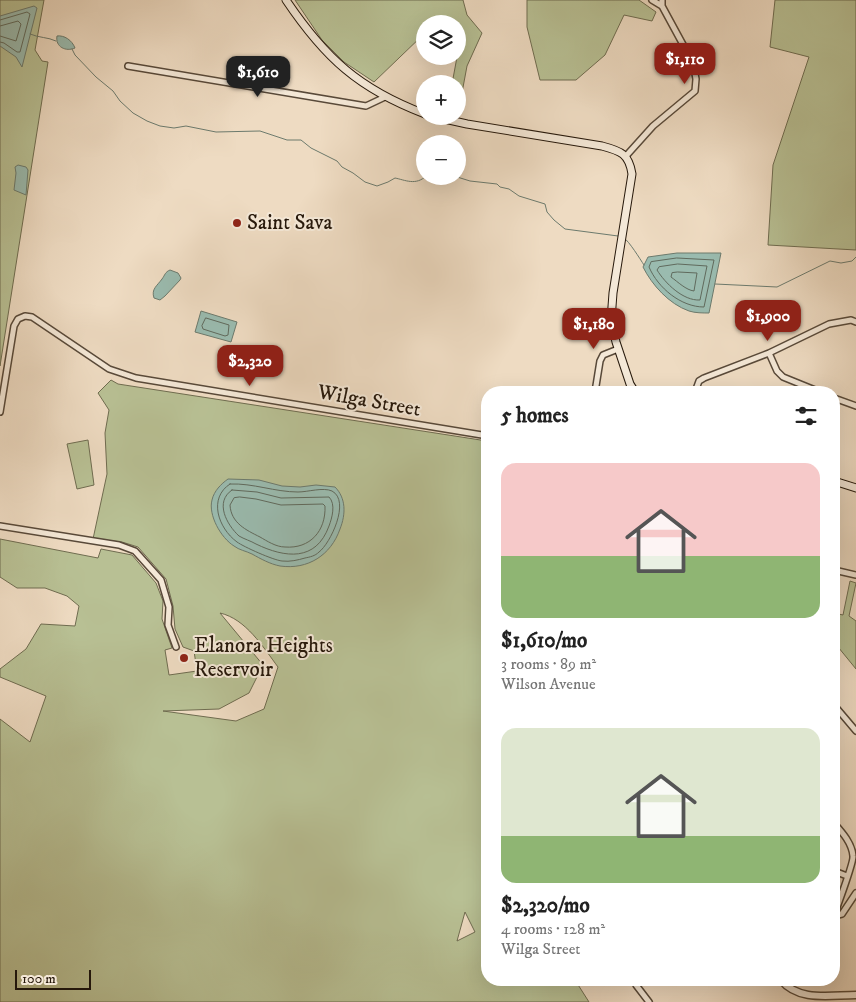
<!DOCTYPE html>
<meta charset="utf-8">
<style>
body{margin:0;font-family:"IM FELL DW Pica",serif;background:#f6f6f6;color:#222;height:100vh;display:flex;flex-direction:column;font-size:19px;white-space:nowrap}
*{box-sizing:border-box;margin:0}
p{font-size:16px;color:#767676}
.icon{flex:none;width:28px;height:28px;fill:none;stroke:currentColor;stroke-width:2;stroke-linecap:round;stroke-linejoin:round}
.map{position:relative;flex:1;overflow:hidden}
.side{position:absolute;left:481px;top:386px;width:359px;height:600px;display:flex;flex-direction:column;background:#fff;border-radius:20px;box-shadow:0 5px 20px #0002}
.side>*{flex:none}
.tools{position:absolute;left:416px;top:15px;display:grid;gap:10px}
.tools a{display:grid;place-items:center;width:50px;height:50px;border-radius:50%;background:#fff;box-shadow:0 5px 20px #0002;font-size:25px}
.scale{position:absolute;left:15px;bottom:12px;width:76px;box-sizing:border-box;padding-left:5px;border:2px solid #26180b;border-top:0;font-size:14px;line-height:18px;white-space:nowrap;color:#26180b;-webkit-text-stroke:4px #f4e8d7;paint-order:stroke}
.price{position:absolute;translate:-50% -42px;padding:0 11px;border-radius:10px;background:#8f2418;color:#fff;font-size:16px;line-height:32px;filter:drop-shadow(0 1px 2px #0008)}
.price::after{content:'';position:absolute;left:50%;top:30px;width:15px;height:11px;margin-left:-8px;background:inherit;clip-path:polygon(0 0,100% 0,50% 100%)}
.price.on{background:#222;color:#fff}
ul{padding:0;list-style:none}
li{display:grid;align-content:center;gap:10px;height:265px;padding:0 20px}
li span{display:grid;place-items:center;height:155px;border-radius:15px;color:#555}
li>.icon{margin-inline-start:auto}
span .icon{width:90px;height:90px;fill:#fffc;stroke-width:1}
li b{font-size:21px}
h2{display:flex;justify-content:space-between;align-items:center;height:60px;padding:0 20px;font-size:21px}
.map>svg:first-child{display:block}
.green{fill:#b8c094;stroke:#6f6c50;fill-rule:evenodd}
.water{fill:#9abbaf;stroke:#6c7a6d}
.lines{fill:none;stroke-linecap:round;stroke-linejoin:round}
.shore{stroke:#606a5d;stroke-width:1}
.stream{stroke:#6c7a6d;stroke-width:1}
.minor-casing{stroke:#584939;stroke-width:8}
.tertiary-casing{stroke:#584939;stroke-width:9}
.secondary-casing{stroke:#26180b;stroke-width:9}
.minor{stroke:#f4e8d7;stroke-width:5}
.tertiary{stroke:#f4e8d7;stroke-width:6}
.secondary{stroke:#f4e8d7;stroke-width:7}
.poi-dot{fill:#8f2418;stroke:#f4e8d7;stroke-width:2}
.labels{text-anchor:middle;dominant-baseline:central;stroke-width:4;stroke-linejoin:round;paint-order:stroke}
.poi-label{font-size:21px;fill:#26180b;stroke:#f4e8d7;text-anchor:start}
.street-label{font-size:21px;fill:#26180b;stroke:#f4e8d7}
</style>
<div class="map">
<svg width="856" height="1002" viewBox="0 0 856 1002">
<rect width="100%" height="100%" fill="#eedbc2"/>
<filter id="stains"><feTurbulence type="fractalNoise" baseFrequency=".004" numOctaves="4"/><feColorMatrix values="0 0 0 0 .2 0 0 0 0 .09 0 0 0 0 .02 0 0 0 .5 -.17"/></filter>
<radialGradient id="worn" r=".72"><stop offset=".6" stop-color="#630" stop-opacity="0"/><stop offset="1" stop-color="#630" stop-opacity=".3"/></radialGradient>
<path class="green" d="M0,0H44L35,50L42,61L48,62L0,366Z
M295,0H463L467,15L482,33L467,66L458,114V84H452L462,30L458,29V24H425V33L374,82L344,62L322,40Z
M527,0H639L656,12L652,21L624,15L605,55L576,80H540L527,27Z
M775,0H856V250L768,245L773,165L809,57L770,47Z
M111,380L118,384L487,441L488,980H575L589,1002H0V719L30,742L46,696L0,677V669L26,649L41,624L75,626L79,606L67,596L45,588H17L0,577V539L98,558L101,549L132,555L156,583L163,601L162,619L172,648L165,650L169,675L197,671L194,651L183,647L175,629L173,606L166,579L138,547L122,542L93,539L107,474L105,433L109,410L98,393ZM220,613C246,619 263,647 278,667L264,709L236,721L163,711L219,709L249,693L263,665ZM465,912L475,932L457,941Z
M88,440L94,485L77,489L67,444Z
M850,581L856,583L849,616L856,621V669L834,642V613L843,615Z"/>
<path class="water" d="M34,6L37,8L22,67L16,57L0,46V16Z
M57,36C64,35 72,40 75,48C66,52 55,47 57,36Z
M18,165L26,167L28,170L26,195L14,190L16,173L15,167Z
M677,253H721L709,313C703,313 695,313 689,311C669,304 652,285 643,267L648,257Z
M170,270L178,273L181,278L180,280L165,296L160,300L154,298C151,289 157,286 162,279C165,275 165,272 170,270Z
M201,311L237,322L231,342L195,332Z
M228,479L259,480L282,486L300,487L316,485L335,487C346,498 346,514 340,529C331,555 308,570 280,566C270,564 261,559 252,554C246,551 239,550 234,546C221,538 208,515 212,500C214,491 221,484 228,479Z"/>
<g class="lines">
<path class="shore" d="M0,20L27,12L30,14L20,52H17L4,43L0,42
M0,26L18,21L21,24L16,41L0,36
M677,258L714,260L704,307C681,307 658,288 649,267L651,262Z
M678,264L707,266L700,300C683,301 665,283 657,270L659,267Z
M678,272L697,273L694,291C686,290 678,282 671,277L672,273Z
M206,318L229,325L228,335L225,336L203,329L202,326Z
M230,484C253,483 275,492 298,492C308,492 323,487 332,491C351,501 330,544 319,552C315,556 310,557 305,558C298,560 290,562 282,561C273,560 244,547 237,542C218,528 208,498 230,484Z
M232,490L257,492L281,498L329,497C336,504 332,518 329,526C316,562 285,558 256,544C251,541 244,539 239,536C227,525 214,502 232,490Z
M240,497L256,499L281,505L323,504L325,506C326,531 310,549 285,547C276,547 267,541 260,537C246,530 231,523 230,505L234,498Z"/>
<path class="stream" d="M30,34C39,38 48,37 56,41
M72,49L75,55L96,77L113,91L120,101L133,113L147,121L160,126L174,128L186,126L216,132L260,131L287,140H301L311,148L337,161L342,167L353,173L365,182L377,186L388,182L395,178C405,180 416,186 426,176
M454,176L470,181L497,184L500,187L509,189L519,196L545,204L547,212L554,220L565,229L618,236
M624,238C629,241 640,259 644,265
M715,284L777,287L830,261L841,263L852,261L856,257"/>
<defs>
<path id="minor" d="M652,0L662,6
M128,66L366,106L385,97
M626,156L653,126L695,91L696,79L693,63L662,6V0
M769,353L777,371L783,377L820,392
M595,392L600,361L603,355L618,349
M695,392L699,381L704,378L769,353L829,324L851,320L856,322
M834,398L856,406
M0,412L14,326L18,319L25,316L32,317L109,369L136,378L488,436
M0,526L119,545L135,551L161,580L169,607L168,625L176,647
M834,570L856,575
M834,705L856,731
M834,823C842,832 852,843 853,856C854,863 837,906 834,916
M834,871L847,876
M834,916L842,914L856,893
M635,980L636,985L649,1002"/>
<path id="tertiary" d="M781,980C799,1002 830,995 856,995"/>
<path id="secondary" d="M286,0C325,58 359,89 425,114
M431,116L467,124L602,146C621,151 629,154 632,174L613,293L611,320L616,342L630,384L635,392
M834,481L856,488"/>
</defs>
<use href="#minor" class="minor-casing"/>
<use href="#tertiary" class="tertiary-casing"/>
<use href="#secondary" class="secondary-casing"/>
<use href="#minor" class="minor"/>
<use href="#tertiary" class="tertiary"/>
<use href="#secondary" class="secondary"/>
</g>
<g class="poi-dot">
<circle cx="237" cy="223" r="5"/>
<circle cx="184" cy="658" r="5"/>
</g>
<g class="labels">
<g class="poi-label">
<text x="247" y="223">Saint Sava</text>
<text x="194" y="646">Elanora Heights<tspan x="194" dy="24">Reservoir</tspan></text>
</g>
<g class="street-label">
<text transform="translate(369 401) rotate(10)">Wilga Street</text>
</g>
</g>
<rect width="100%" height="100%" filter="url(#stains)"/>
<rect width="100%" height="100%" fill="url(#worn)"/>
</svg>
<div class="tools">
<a><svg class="icon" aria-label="layers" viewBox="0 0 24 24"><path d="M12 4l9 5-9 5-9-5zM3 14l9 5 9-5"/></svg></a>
<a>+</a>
<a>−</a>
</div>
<div class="scale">100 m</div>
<b class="price" style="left:685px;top:85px">$1,110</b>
<b class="price on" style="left:258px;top:98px">$1,610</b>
<b class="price" style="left:768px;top:342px">$1,900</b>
<b class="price" style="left:594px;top:350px">$1,180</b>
<b class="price" style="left:250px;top:387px">$2,320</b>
<section class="side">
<h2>5 homes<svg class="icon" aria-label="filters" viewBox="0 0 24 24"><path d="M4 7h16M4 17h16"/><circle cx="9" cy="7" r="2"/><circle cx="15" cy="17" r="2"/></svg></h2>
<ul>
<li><span style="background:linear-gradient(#f6c9c9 60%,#8fb573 0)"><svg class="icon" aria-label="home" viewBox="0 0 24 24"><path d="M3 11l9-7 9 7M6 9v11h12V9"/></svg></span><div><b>$1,610/mo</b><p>3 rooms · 89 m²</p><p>Wilson Avenue</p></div></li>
<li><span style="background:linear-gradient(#dfe7d0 70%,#8fb573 0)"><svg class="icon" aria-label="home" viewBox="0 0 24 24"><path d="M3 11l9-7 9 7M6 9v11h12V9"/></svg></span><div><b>$2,320/mo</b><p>4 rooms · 128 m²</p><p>Wilga Street</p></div></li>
</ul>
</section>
</div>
